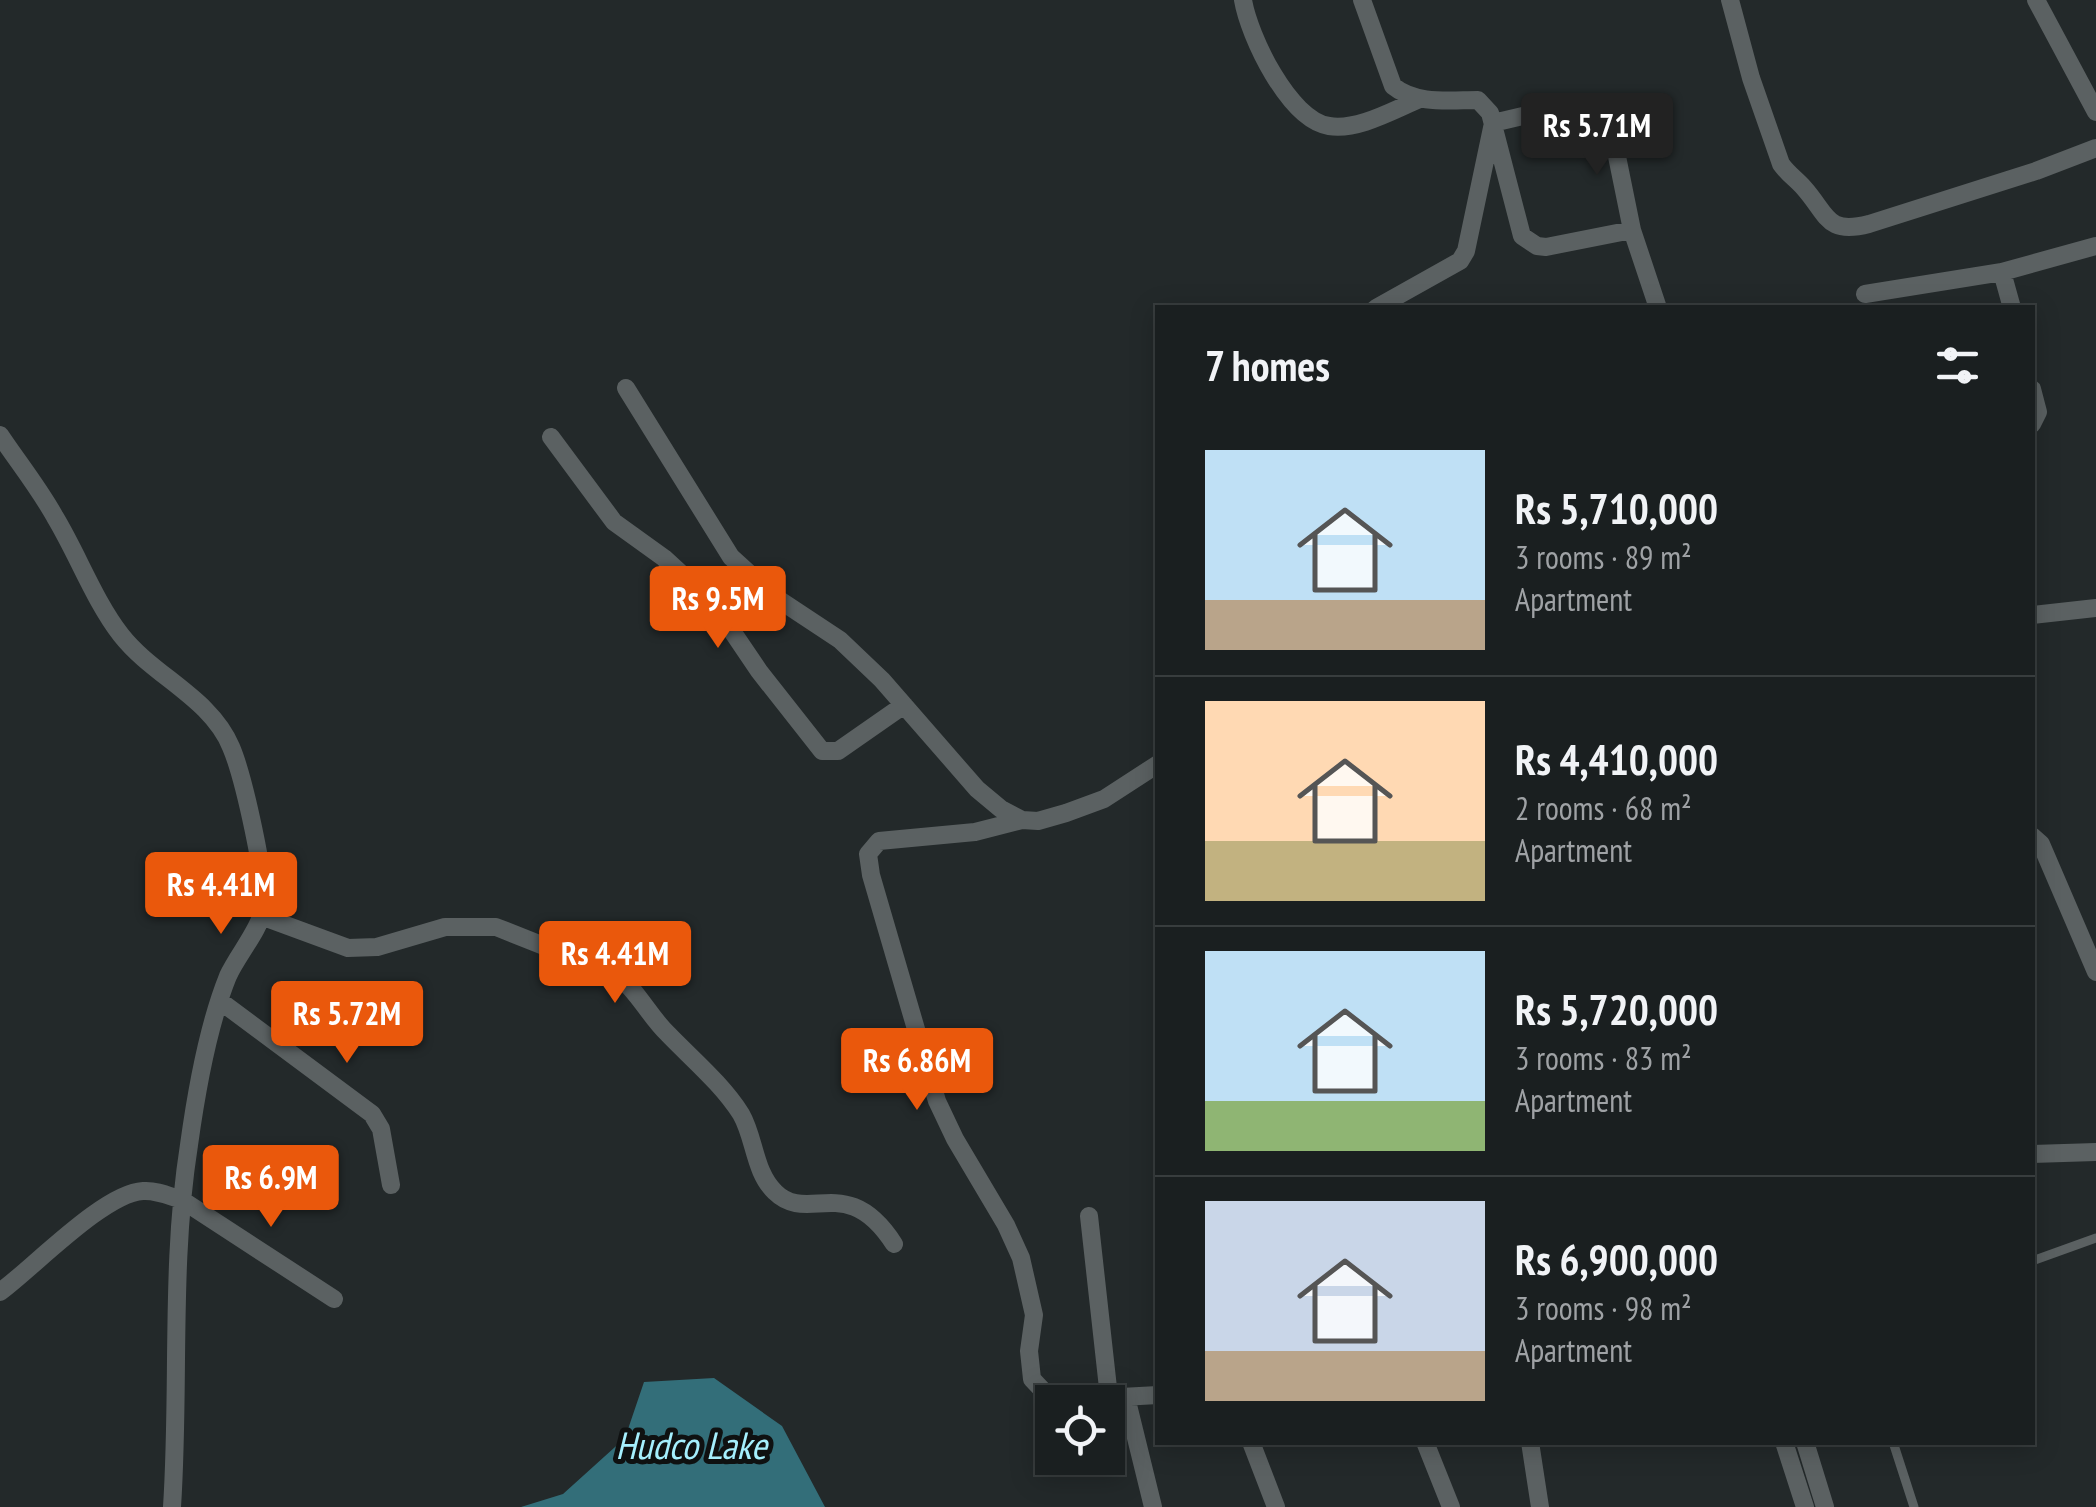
<!DOCTYPE html>
<meta charset="utf-8">
<style>
body{margin:0;font-family:"PT Sans Narrow",sans-serif;background:#272c2d;color:#f1f3f6;height:100vh;display:flex;flex-direction:column;font-size:38px;white-space:nowrap}
*{box-sizing:border-box;margin:0}
p{font-size:32px;color:#9fa2a5}
.icon{flex:none;width:55px;height:55px;fill:none;stroke:currentColor;stroke-width:2;stroke-linecap:round;stroke-linejoin:round}
.map{position:relative;flex:1;overflow:hidden}
.sheet{position:absolute;left:1155px;top:305px;width:880px;height:1140px;display:flex;flex-direction:column;background:#1a1f20;border-radius:0px;box-shadow:0 5px 25px #0003,0 0 0 2px #383d3e}
.sheet>*{flex:none}
.tools{position:absolute;left:1035px;top:1385px;display:grid;gap:20px}
.tools a{display:grid;place-items:center;width:90px;height:90px;border-radius:0px;background:#1a1f20;box-shadow:0 5px 25px #0003,0 0 0 2px #383d3e;font-size:50px}
.price{position:absolute;translate:-50% -85px;padding:0 22px;border-radius:10px;background:#ea580c;color:#fff;font-size:32px;line-height:65px;filter:drop-shadow(0 2px 5px #0008)}
.price::after{content:'';position:absolute;left:50%;top:60px;width:30px;height:22px;margin-left:-15px;background:inherit;clip-path:polygon(0 0,100% 0,50% 100%)}
.price.selected{background:#222;color:#fff}
ul{padding:0;list-style:none}
li{display:flex;align-items:center;gap:30px;height:250px;padding:0 50px}
li+li{border-top:2px solid #383d3e}
li span{display:grid;place-items:center;flex:none;width:280px;height:200px;border-radius:0px;color:#555}
li>.icon{margin-inline-start:auto}
span .icon{width:120px;height:120px;fill:#fffc;stroke-width:1}
li b{font-size:42px}
h2{display:flex;justify-content:space-between;align-items:center;height:120px;padding:0 50px;font-size:42px}
.map>svg:first-child{display:block}
.water{fill:#336e79}
.lines{fill:none;stroke-linecap:round;stroke-linejoin:round}
.service{stroke:#5b6162;stroke-width:9}
.minor{stroke:#5b6162;stroke-width:18}
.labels{text-anchor:middle;dominant-baseline:central;stroke-width:10;stroke-linejoin:round;paint-order:stroke}
.water-label{font-size:38px;font-style:italic;fill:#a5effd;stroke:#0f1111}
</style>
<div class="map">
<svg width="2096" height="1507" viewBox="0 0 2096 1507">
<rect width="100%" height="100%" fill="#23292a"/>
<path class="water" d="M714,1378L782,1426L825,1507H521L563,1494L625,1438L644,1382Z"/>
<g class="lines">
<path class="service" d="M2032,1261L2096,1238
M1893,1442L1914,1507"/>
<path class="minor" d="M1243,0C1249,36 1289,120 1329,126C1358,131 1395,109 1420,99
M1362,0L1393,86C1416,105 1450,100 1478,100L1490,113L1522,236L1537,246L1546,247L1632,230
M1730,0L1751,78L1781,164C1788,174 1796,179 1804,188C1828,215 1826,235 1869,224L2036,171L2096,148
M2036,0L2096,112
M2002,272L2012,308
M1865,294L2002,272L2096,246
M1376,308L1460,261L1466,251L1493,123L1582,102L1601,110L1610,122L1632,230L1658,308
M626,388L731,557L775,597L840,640L882,680L977,789L1001,809L1022,820L1038,821L1066,813L1104,799L1158,764
M2032,389L2038,412L2032,424
M0,435C18,462 39,488 55,517C78,555 94,600 121,635C153,676 211,698 231,747C243,775 268,883 263,910C260,929 237,956 228,976C209,1023 196,1094 189,1145C170,1265 180,1387 172,1507
M551,437L614,522L664,558L713,603L759,671L822,751H838L904,705
M2032,615L2096,608
M1022,820L975,832L879,841L868,854L871,875L937,1101L955,1139L1006,1225L1021,1258L1034,1315L1029,1351L1032,1379L1048,1396L1066,1400L1158,1395
M2032,836L2041,844L2096,972
M261,916L348,948L377,947L445,927H496L617,975C638,991 649,1016 668,1034C692,1059 722,1084 741,1114C755,1138 754,1172 775,1192C808,1225 847,1171 894,1244
M220,1001L372,1114L381,1129L391,1185
M2032,1154L2096,1152
M1089,1216L1109,1397
M0,1292C34,1267 104,1193 143,1191C157,1190 169,1196 182,1200L334,1299
M1126,1397L1153,1507
M1251,1442L1276,1507
M1425,1442L1451,1507
M1530,1442L1540,1507
M1784,1442L1805,1507
M1805,1442L1825,1507"/>
</g>
<g class="labels">
<g class="water-label">
<text x="691" y="1444">Hudco Lake</text>
</g>
</g>
</svg>
<div class="tools">
<a><svg class="icon" aria-label="locate" viewBox="0 0 24 24"><circle cx="12" cy="12" r="6"/><path d="M12 2v4M12 18v4M2 12h4M18 12h4"/></svg></a>
</div>
<b class="price selected" style="left:1597px;top:178px">Rs 5.71M</b>
<b class="price" style="left:718px;top:651px">Rs 9.5M</b>
<b class="price" style="left:221px;top:937px">Rs 4.41M</b>
<b class="price" style="left:615px;top:1006px">Rs 4.41M</b>
<b class="price" style="left:347px;top:1066px">Rs 5.72M</b>
<b class="price" style="left:917px;top:1113px">Rs 6.86M</b>
<b class="price" style="left:271px;top:1230px">Rs 6.9M</b>
<section class="sheet">
<h2>7 homes<svg class="icon" aria-label="filters" viewBox="0 0 24 24"><path d="M4 7h16M4 17h16"/><circle cx="9" cy="7" r="2"/><circle cx="15" cy="17" r="2"/></svg></h2>
<ul>
<li><span style="background:linear-gradient(#bfe0f5 75%,#b9a48a 0)"><svg class="icon" aria-label="home" viewBox="0 0 24 24"><path d="M3 11l9-7 9 7M6 9v11h12V9"/></svg></span><div><b>Rs 5,710,000</b><p>3 rooms · 89 m²</p><p>Apartment</p></div></li>
<li><span style="background:linear-gradient(#ffd9b3 70%,#c2b280 0)"><svg class="icon" aria-label="home" viewBox="0 0 24 24"><path d="M3 11l9-7 9 7M6 9v11h12V9"/></svg></span><div><b>Rs 4,410,000</b><p>2 rooms · 68 m²</p><p>Apartment</p></div></li>
<li><span style="background:linear-gradient(#bfe0f5 75%,#8fb573 0)"><svg class="icon" aria-label="home" viewBox="0 0 24 24"><path d="M3 11l9-7 9 7M6 9v11h12V9"/></svg></span><div><b>Rs 5,720,000</b><p>3 rooms · 83 m²</p><p>Apartment</p></div></li>
<li><span style="background:linear-gradient(#c9d6e8 75%,#b9a48a 0)"><svg class="icon" aria-label="home" viewBox="0 0 24 24"><path d="M3 11l9-7 9 7M6 9v11h12V9"/></svg></span><div><b>Rs 6,900,000</b><p>3 rooms · 98 m²</p><p>Apartment</p></div></li>
</ul>
</section>
</div>
